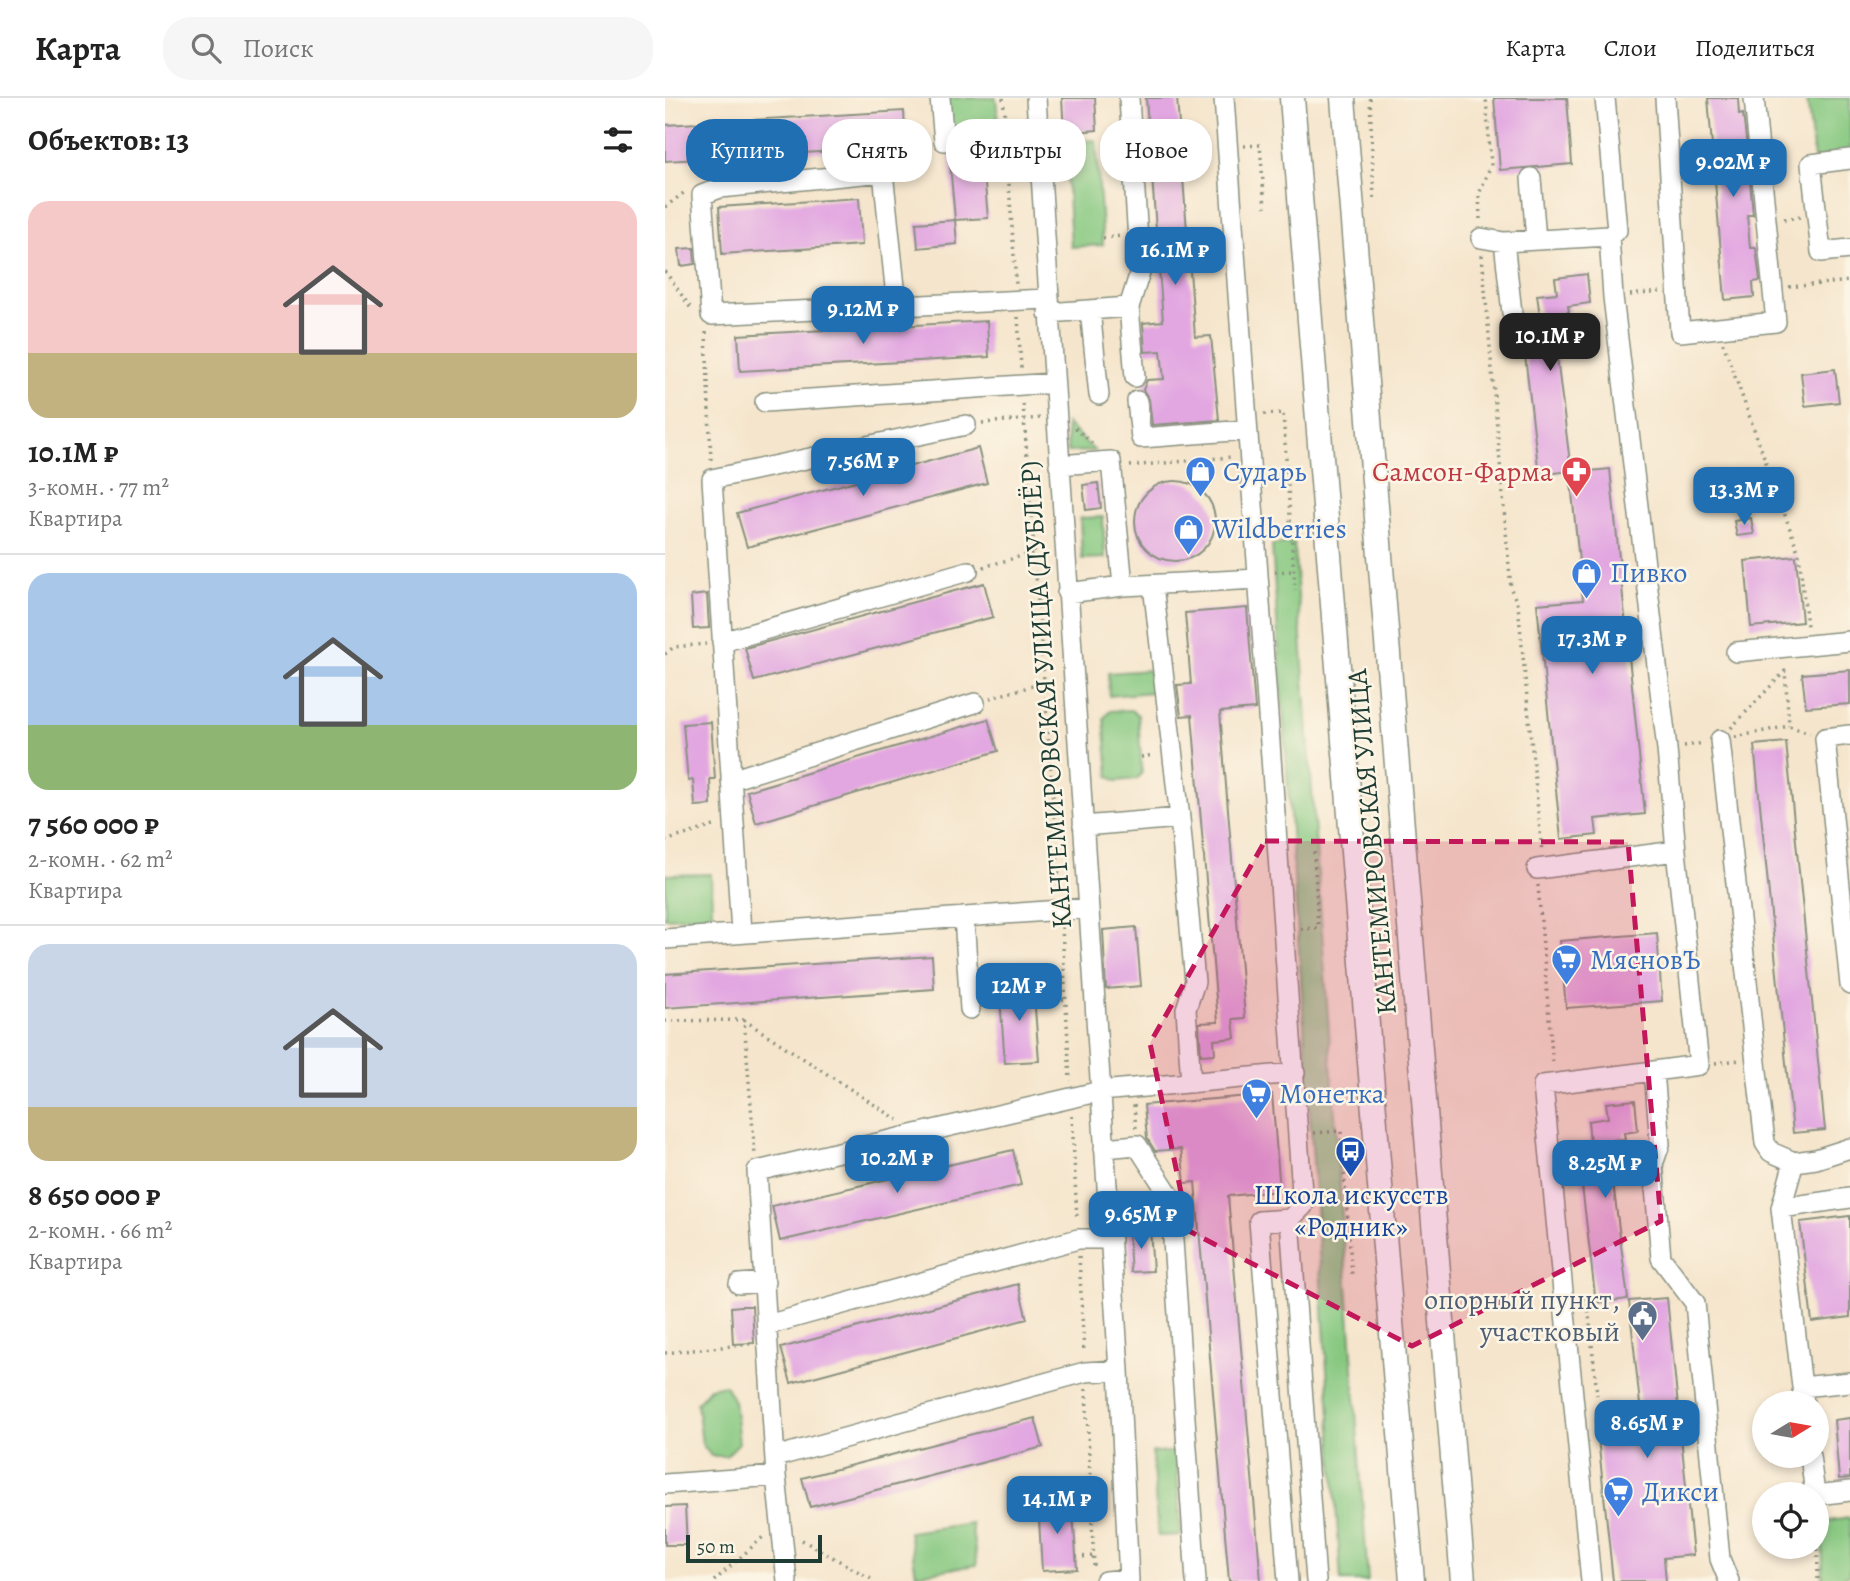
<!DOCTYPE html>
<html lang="ru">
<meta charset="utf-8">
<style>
body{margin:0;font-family:Alegreya,serif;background:#f6f6f6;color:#222;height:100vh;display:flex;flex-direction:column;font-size:26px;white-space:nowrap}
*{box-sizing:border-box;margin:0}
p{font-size:23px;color:#767676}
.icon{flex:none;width:38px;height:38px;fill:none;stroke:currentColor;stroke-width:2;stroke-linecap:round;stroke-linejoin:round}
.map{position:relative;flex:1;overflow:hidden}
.details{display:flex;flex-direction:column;background:#fff;width:665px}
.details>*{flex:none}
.banner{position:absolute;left:21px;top:21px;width:665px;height:63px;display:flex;gap:14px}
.needle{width:46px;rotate:79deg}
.controls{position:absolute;left:1087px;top:1293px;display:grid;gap:14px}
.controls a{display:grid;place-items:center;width:77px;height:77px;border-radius:50%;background:#fff;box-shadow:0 4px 10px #0003;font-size:35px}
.scale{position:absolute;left:21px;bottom:18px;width:136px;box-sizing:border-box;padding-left:7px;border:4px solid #1f3d34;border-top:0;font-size:19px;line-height:24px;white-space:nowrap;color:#1f3d34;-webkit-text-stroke:5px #fcf5e5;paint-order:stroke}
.price{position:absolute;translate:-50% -60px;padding:0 16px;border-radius:14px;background:#1f6fb2;color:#fff;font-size:23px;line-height:46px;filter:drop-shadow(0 2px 4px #0008)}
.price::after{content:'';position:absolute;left:50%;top:42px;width:21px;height:16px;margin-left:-10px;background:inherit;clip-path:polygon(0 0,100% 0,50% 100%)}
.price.selected{background:#222;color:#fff}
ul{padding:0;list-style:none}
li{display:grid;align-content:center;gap:14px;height:371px;padding:0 28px}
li+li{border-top:2px solid #e0e0e0}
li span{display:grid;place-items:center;height:217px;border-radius:21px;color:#555}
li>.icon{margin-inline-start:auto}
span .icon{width:126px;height:126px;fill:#fffc;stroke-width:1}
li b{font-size:30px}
h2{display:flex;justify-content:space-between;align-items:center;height:84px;padding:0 28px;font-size:30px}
.pill{padding:0 24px;border-radius:28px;background:#fff;box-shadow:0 4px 10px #0003;font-size:24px;line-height:63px}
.pill.selected{background:#1f6fb2;color:#fff}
header{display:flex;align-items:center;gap:42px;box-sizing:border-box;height:98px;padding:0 35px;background:#fff;border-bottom:2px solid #e0e0e0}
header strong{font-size:33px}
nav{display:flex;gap:38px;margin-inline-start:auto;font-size:24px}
.search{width:490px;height:63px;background:#f6f6f6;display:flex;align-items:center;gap:18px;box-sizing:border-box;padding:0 24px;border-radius:28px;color:#767676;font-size:26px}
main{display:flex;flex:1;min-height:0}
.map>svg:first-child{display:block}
.green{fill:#86c880;stroke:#52825a;stroke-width:2}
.building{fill:#e2a7e1}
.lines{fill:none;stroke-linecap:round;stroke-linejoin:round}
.minor-casing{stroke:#8a9180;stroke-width:22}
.major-casing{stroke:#8a9180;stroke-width:27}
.path{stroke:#8a9180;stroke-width:3.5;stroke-dasharray:2 5;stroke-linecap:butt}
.minor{stroke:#fff;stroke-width:19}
.major{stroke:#fff;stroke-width:24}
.marked{fill:#c2185b;fill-opacity:0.2;stroke:#c2185b;stroke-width:5;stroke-dasharray:14 9;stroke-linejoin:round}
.labels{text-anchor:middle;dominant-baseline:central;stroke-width:5;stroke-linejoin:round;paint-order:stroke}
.shop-label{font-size:28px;fill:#366cbe;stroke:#fcf5e5;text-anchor:start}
.health-label{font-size:28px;fill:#be3a42;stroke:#fcf5e5;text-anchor:end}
.street-label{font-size:28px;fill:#1f3d34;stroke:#fcf5e5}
.transit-label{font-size:28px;fill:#164399;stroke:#fcf5e5}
.service-label{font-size:28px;fill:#4e5e75;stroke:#fcf5e5;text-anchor:end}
</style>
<header>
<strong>Карта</strong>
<div class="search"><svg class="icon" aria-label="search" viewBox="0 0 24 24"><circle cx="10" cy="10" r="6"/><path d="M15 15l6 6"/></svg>Поиск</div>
<nav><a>Карта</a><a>Слои</a><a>Поделиться</a></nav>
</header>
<main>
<section class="details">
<h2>Объектов: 13<svg class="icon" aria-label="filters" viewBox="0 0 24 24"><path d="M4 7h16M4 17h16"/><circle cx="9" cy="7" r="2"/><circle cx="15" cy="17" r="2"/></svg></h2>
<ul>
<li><span style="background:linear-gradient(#f6c9c9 70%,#c2b280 0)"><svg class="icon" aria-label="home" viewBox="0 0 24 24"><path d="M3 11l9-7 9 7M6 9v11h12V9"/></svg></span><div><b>10.1M ₽</b><p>3-комн. · 77 m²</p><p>Квартира</p></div></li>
<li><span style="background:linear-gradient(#a9c7e8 70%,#8fb573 0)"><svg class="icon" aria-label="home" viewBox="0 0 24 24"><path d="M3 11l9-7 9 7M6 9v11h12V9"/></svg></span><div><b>7 560 000 ₽</b><p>2-комн. · 62 m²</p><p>Квартира</p></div></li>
<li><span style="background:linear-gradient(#c9d6e8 75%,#c2b280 0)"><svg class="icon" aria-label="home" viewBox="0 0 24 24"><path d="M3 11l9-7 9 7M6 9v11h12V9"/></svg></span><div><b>8 650 000 ₽</b><p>2-комн. · 66 m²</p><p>Квартира</p></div></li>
</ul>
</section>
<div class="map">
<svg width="1185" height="1483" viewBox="0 0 1185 1483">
<rect width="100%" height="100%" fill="#fcf5e5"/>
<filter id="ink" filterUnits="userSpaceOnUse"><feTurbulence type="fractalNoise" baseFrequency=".0143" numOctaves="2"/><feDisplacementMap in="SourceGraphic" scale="14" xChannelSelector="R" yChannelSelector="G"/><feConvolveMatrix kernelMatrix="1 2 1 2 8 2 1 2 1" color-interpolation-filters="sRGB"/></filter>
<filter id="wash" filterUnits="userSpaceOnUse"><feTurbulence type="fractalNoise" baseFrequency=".00686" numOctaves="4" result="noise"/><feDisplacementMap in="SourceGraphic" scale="28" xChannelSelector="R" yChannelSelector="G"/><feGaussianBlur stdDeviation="1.57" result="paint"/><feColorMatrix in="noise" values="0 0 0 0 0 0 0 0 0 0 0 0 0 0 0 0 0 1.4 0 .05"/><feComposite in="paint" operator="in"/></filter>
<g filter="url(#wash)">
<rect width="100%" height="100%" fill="#f5e5cc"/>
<path class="green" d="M281,0H331L334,31L284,35Z
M1142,0H1185V53L1149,61Z
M431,42L438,147L406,149L400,44Z
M401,326L430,353L403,354Z
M438,419L440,460L417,461L415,420Z
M629,444L636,538L703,1483H676L607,447Z
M484,572L486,594L444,598L443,575Z
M466,612L473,617L477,675L472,681L451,683L444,678L439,620L445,613Z
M46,776L47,818L0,820V777Z
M60,1287L69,1303L74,1345L61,1358H46L37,1346L32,1305L45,1290Z
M487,1354H511L516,1437L493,1438Z
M1185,1420V1476L1174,1483H1158L1157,1424Z
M306,1425L312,1467L251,1476L244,1434Z"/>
<g id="blocks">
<path class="building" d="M397,0H430L432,32L399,35Z
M481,0H512L530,239L546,238L554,322L487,327L484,301L478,292L482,282L499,281L496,253L480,254L478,225L498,223Z
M829,0H902L907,66L835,72Z
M1043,0H1073L1074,17L1078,16L1082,50H1077L1080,84L1085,83L1088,117H1082L1085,150H1091L1095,183L1088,184L1089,199L1060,202Z
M239,13L241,49L0,63V27Z
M317,53L323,120L290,122L284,55Z
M194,100L197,147L57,156L54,109Z
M290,122L292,146L253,150L251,125Z
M29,150L30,166L16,168L14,151Z
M922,176L925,205L903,208L904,214L894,215L895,226L888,227L906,373L874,377L856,223L858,220L875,218L872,197L892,195L890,180Z
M322,223L324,259L75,273L73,237Z
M1170,271L1174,304L1140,308L1136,275Z
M313,350L322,385L82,449L72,415Z
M945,371L980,716L930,721L932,737L896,741L872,506L918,502L905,375Z
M470 423a40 40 0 1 1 80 0a40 40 0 1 1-80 0Z
M433,385L436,410L421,412L418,387Z
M1086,420L1089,436L1072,438L1069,423Z
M1131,458L1137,524L1086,529L1080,463Z
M319,485L328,519L89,583L80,550Z
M42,496L44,530L28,531L26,498Z
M582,510L590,611L555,614L580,920L568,921L570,940L549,942L550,956L536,957L534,925L553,924L527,617L516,618L512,587L526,586L520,515Z
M1185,572V606L1141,609L1137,576Z
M323,621L333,653L91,725L82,693Z
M46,624L50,681H45L46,707L30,708L28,682L23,683L18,626Z
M1121,644L1160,1032L1128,1035L1089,647Z
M471,829L476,888L441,891L438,832Z
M992,835L997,903L901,910L895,843Z
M267,858L269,891L0,910V876Z
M368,884L374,963L340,965L334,887Z
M607,996L615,1093L563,1098L596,1483H564L530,1084L520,1085L516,1051L490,1053L482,1040L479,1007Z
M970,1002L973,1033L959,1035L960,1041L948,1042L950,1052L944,1053L963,1201L931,1205L912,1046L925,1044L923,1023L943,1020L941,1005Z
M348,1052L356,1087L115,1143L107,1108Z
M1185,1118V1219L1147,1224L1135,1124Z
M485,1131L488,1173L466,1174L463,1133Z
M353,1186L362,1221L126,1285L116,1250Z
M1002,1200L1028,1457L999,1460L1001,1483H948L931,1321L976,1316L964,1203Z
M76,1208H87L89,1245L68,1246L66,1209Z
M370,1320L378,1349L145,1409L137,1380Z
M1185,1320V1380L1174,1381L1169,1322Z
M407,1402L412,1471L377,1473L373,1404Z
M20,1408L22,1447H0V1409Z"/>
</g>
</g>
<g filter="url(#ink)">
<use href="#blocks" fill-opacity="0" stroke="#8a9180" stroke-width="2"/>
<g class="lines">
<defs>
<path id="minor" d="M275,0L279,43L341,39
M371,0L454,1272L464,1483
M559,0L638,1108L625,1121L594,1123L623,1483
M940,0L952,132L944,138
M1000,0L1015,234L1111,224L1089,0
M1185,61L1146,66L1156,154L1185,151
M866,80L871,142
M816,140L839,144L944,138L948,199L1002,651L1011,753L872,771
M839,144L847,215
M232,208L218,74L55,90L37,97L46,217L382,201
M464,209L470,279
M425,212L434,297
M383,215L464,209L475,174L464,0
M472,303L476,340L581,332
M100,304L388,285
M394,367L446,363L458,488
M488,487L515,720L530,884L521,911L526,985
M402,495L458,488L593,481
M57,544L303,473
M1071,554L1185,543
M1185,637L1160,640L1185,887
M1055,642L1100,1045L1106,1054L1129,1064
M66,682L310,605
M418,728L515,720
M299,819L305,911
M76,834L47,381L301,327
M0,841L423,810
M989,973L1034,967L1011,753
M439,1050L472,1047L505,1098L531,1483
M1116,1110L1185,1100
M625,1121L651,1483
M74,1186L100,1184
M102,1227L413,1141H446
M1137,1289L1116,1110L1129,1064L1151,1061L1185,1050
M1139,1306L1137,1289L1185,1284
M1145,1358L1150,1396
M110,1359L420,1274L454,1272
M111,1378L92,1073L436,993L630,975
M0,1386L111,1378L122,1483
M1152,1397L1185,1393
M440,1483L464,1481
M926,1483L878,987L989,973L995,1046L988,1066L996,1160L1030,1205L1055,1461L1064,1483"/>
<path id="major" d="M627,0L747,1483
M678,0L798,1483"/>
</defs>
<use href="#minor" class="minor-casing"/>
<use href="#major" class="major-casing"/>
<path class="path" d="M338,0L340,22
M705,0L709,101
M579,48L595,47L600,109
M342,58L351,186
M0,109L20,94
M815,121L814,96L826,67L821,0
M1119,121L1136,119
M438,140L457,138
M817,157L846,491L853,507L877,754
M0,173L27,212
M1124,189L1185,183
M965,197L995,194
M353,219L356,270
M41,234L46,362
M1058,245L1134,456L1142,528
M358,306L395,794
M599,316L618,315L630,492
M317,325L376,320
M410,330L428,346
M465,368L566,359
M318,469L371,454
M610,474L628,473
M0,556L9,549L41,546
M325,600L381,584
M1066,630L1120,573L1124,628
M1070,639L1124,628L1145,635
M1019,648L1039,645
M476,659L489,657
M0,743L52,727
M873,787L888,968
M397,829L405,983
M636,831L653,830L649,754
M369,904L401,901
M79,922L233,1022
M0,923L79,922L90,1057
M1050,965L1074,962
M469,1007L471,1031
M407,1018L412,1122
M649,1035L676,1033L687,1178
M414,1158L419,1255
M918,1200L923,1207L932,1297
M0,1255L85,1246
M421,1291L429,1468
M1153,1319L1156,1343
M1152,1416L1153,1483
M137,1442L210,1483
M411,1459L430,1458
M49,1483L98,1439"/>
<use href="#minor" class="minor"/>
<use href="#major" class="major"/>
</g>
</g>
<path class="marked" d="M600,743L963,744L996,1123L747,1248L524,1133L485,945Z"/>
<defs>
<symbol id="shop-pin" viewBox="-11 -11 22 30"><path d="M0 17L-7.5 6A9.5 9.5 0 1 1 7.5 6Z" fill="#3f7fe0" stroke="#fcf5e5"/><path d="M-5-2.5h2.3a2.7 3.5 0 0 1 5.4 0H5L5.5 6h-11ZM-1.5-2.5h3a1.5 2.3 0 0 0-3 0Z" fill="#fff"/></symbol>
<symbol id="pharmacy-pin" viewBox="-11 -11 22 30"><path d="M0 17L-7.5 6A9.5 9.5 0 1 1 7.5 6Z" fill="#e0444e" stroke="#fcf5e5"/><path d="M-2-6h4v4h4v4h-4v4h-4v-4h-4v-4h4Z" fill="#fff"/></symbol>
<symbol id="supermarket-pin" viewBox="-11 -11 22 30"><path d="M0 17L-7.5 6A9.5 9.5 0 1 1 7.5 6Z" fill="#3f7fe0" stroke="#fcf5e5"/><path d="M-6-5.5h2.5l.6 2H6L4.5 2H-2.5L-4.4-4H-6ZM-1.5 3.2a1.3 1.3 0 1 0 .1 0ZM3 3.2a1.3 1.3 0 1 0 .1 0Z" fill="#fff"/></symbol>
<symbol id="bus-pin" viewBox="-11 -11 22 30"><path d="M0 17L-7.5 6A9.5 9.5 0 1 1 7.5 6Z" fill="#1a4fb4" stroke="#fcf5e5"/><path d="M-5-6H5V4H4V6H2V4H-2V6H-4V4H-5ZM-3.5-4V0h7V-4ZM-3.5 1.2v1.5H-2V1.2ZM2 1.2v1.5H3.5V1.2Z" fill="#fff"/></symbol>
<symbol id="civic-pin" viewBox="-11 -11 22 30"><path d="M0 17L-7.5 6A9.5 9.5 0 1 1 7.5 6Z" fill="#5c6f8a" stroke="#fcf5e5"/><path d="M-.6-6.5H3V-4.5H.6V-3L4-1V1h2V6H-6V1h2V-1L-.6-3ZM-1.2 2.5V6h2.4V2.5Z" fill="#fff"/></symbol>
</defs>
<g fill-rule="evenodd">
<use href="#shop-pin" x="518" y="356" width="35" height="47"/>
<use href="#pharmacy-pin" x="894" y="356" width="35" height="47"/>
<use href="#shop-pin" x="506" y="414" width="35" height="47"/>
<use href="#shop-pin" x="904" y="458" width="35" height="47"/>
<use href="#supermarket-pin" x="884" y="844" width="35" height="47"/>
<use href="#supermarket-pin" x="574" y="978" width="35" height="47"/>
<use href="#bus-pin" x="668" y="1036" width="35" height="47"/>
<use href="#civic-pin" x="960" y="1200" width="35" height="47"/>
<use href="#supermarket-pin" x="936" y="1376" width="35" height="47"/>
</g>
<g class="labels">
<g class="shop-label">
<text x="558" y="374">Сударь</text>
<text x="547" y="431">Wildberries</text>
<text x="945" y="475">Пивко</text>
<text x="925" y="862">МясновЪ</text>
<text x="614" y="996">Монетка</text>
<text x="977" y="1394">Дикси</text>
</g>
<g class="health-label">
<text x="888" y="374">Самсон-Фарма</text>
</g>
<g class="street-label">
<text transform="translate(381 597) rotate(-94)">КАНТЕМИРОВСКАЯ УЛИЦА (ДУБЛЁР)</text>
<text transform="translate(707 744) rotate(-95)">КАНТЕМИРОВСКАЯ УЛИЦА</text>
</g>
<g class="transit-label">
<text x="686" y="1097">Школа искусств<tspan x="686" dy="32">«Родник»</tspan></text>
</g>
<g class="service-label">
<text x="955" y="1202">опорный пункт,<tspan x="955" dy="32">участковый</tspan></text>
</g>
</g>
</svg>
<div class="controls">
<a><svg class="needle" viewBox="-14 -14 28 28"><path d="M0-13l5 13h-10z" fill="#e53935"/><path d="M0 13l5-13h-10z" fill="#767676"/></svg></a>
<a><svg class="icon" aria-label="locate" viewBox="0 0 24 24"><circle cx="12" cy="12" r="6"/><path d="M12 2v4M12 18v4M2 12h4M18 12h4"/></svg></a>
</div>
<div class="scale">50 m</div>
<b class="price" style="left:1068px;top:101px">9.02M ₽</b>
<b class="price" style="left:510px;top:189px">16.1M ₽</b>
<b class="price" style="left:198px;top:248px">9.12M ₽</b>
<b class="price selected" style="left:885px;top:275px">10.1M ₽</b>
<b class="price" style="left:198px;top:400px">7.56M ₽</b>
<b class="price" style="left:1079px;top:429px">13.3M ₽</b>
<b class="price" style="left:927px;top:578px">17.3M ₽</b>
<b class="price" style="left:354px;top:925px">12M ₽</b>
<b class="price" style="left:232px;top:1097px">10.2M ₽</b>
<b class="price" style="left:940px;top:1102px">8.25M ₽</b>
<b class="price" style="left:476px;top:1153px">9.65M ₽</b>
<b class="price" style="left:982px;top:1362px">8.65M ₽</b>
<b class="price" style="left:392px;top:1438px">14.1M ₽</b>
<div class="banner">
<a class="pill selected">Купить</a>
<a class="pill">Снять</a>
<a class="pill">Фильтры</a>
<a class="pill">Новое</a>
</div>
</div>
</main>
